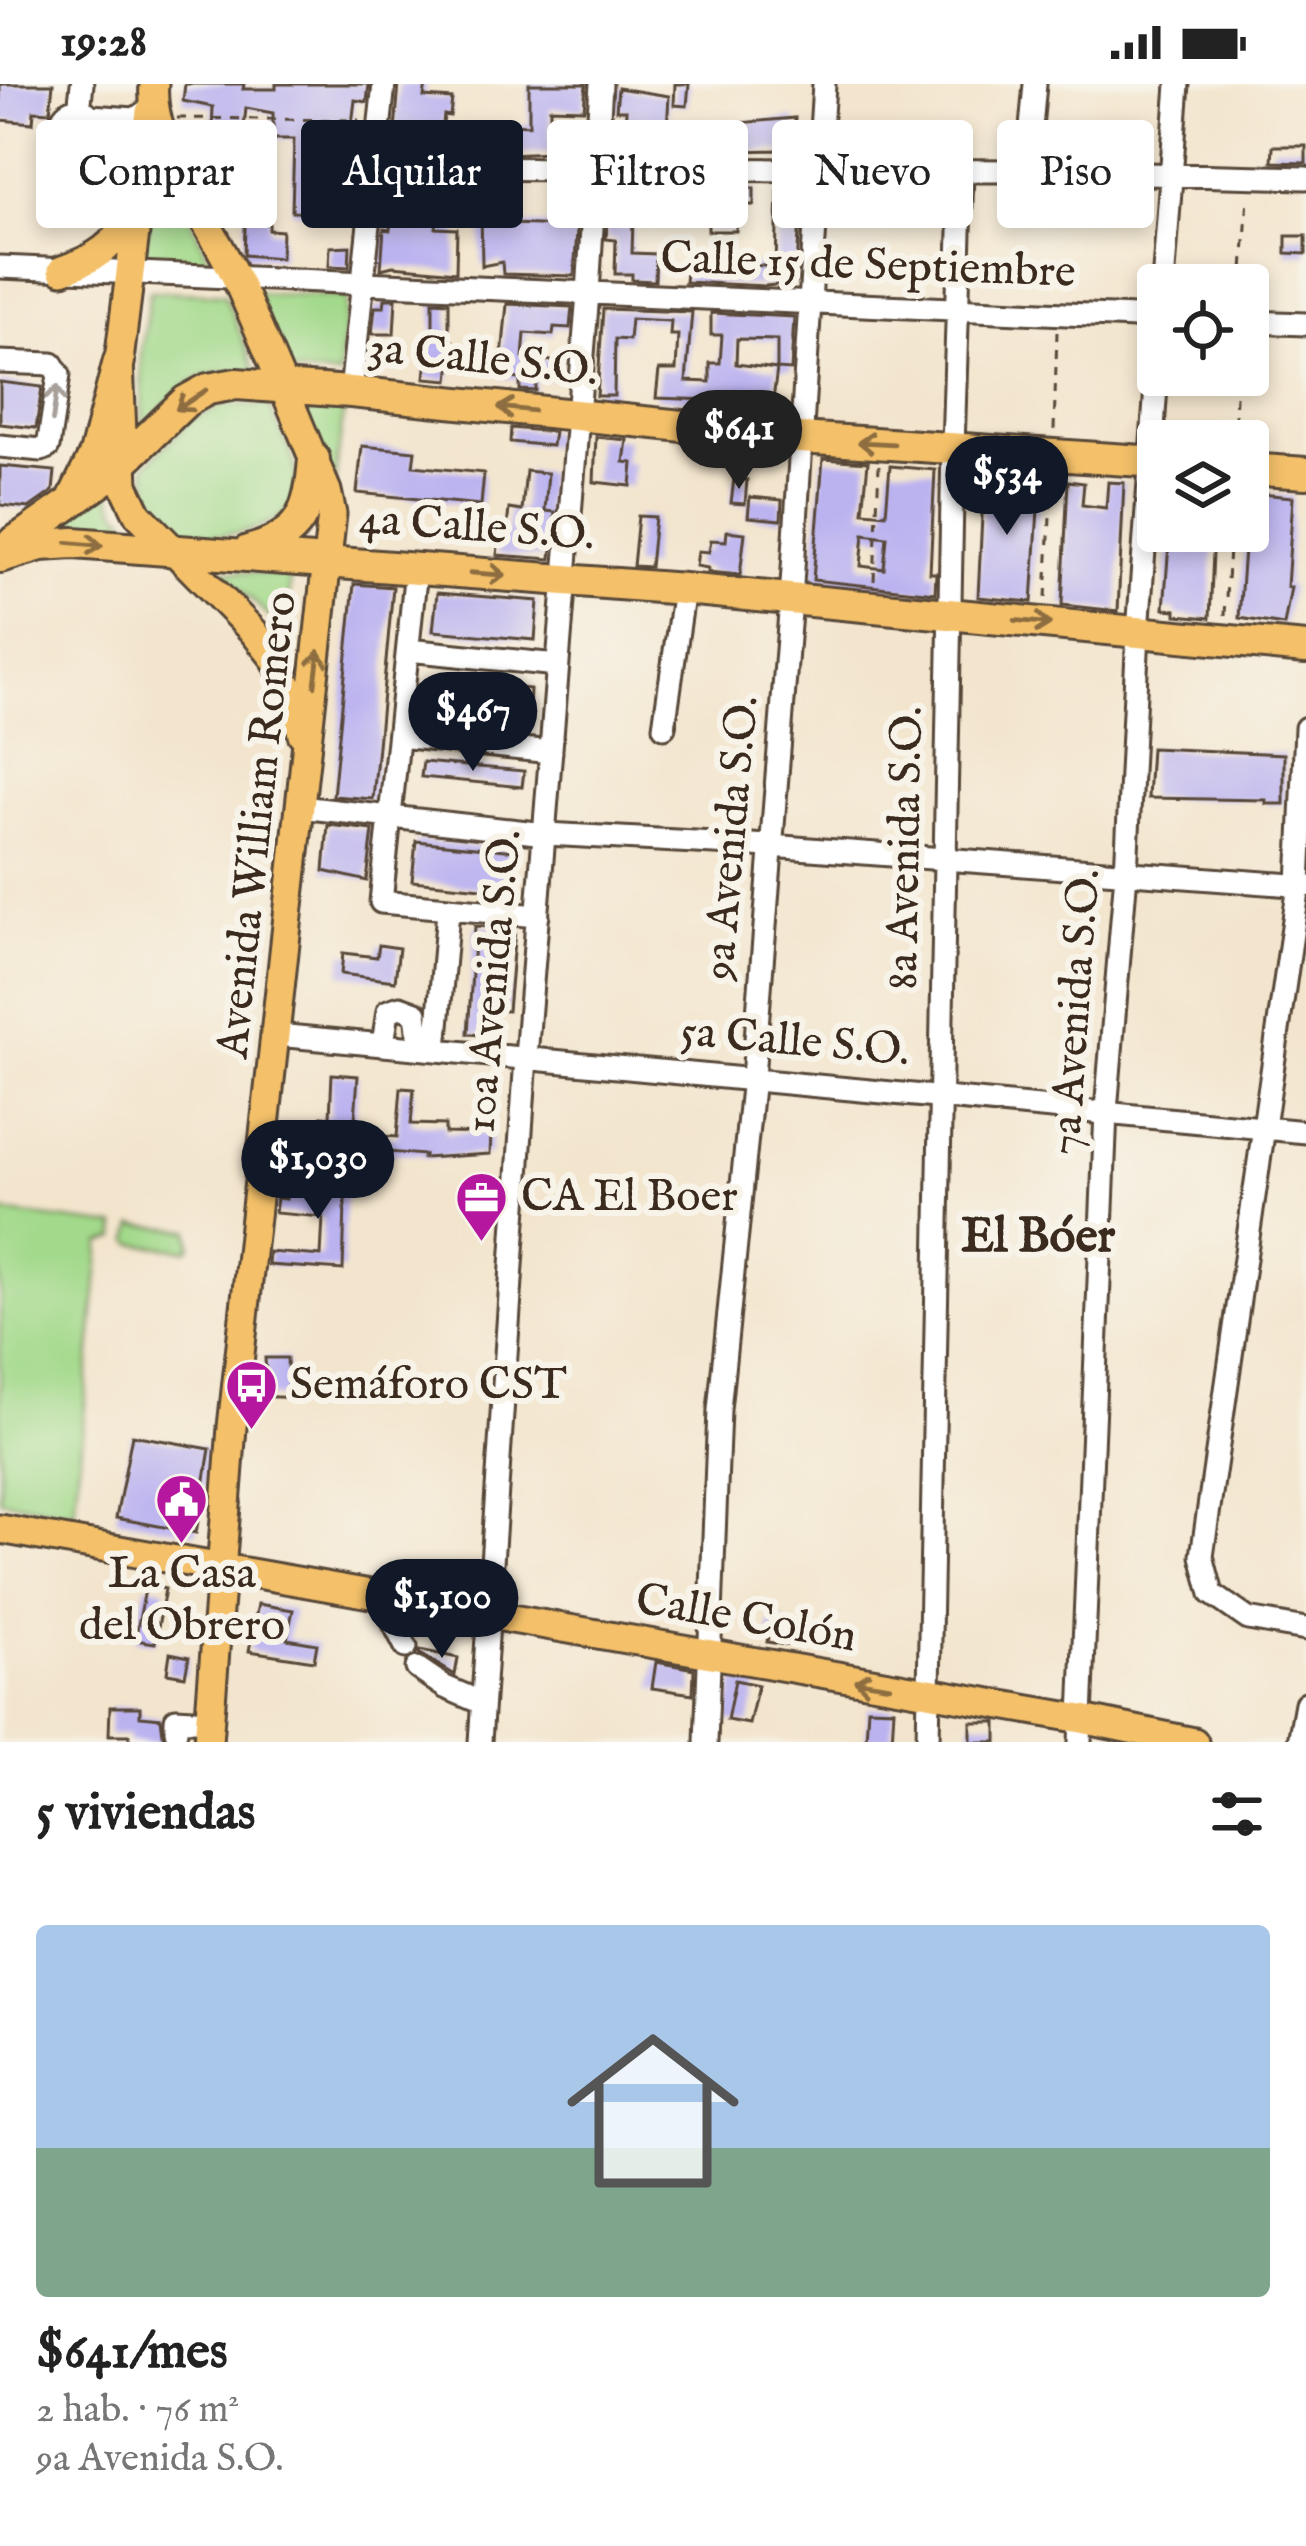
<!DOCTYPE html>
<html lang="es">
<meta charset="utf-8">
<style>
body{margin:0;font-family:"IM FELL English",serif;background:#f6f6f6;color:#222;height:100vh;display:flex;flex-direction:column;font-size:45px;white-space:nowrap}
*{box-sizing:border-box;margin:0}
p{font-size:39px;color:#767676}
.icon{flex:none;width:66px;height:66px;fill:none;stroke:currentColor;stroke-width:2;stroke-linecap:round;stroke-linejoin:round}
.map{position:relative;height:1658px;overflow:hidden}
.panel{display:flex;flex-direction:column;background:#fff;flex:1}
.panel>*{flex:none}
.banner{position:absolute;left:36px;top:36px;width:1236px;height:108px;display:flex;gap:24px}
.buttons{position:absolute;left:1137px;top:180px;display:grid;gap:24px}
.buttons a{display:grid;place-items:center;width:132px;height:132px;border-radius:12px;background:#fff;box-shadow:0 6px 18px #0003;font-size:60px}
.price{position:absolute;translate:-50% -102px;padding:0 27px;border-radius:42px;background:#111827;color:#fff;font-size:39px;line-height:78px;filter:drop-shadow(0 3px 6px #0008)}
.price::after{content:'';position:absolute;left:50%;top:72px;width:36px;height:27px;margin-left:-18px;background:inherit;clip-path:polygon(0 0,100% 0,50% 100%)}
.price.active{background:#222;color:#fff}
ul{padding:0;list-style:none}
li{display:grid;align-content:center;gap:24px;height:636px;padding:0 36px}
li+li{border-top:3px solid #e0e0e0}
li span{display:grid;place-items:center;height:372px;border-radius:12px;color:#555}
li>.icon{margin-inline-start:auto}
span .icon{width:216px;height:216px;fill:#fffc;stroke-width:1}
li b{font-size:51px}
h2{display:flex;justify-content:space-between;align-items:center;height:144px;padding:0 36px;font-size:51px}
.chip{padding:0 42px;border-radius:12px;background:#fff;box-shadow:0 6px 18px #0003;font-size:42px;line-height:108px}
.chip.active{background:#111827;color:#fff}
.status{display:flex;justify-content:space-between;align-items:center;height:84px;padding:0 60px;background:#fff;direction:ltr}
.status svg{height:33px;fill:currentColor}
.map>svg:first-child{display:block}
.green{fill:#a2d98a;stroke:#6e8254;stroke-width:3}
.building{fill:#bbb3f0;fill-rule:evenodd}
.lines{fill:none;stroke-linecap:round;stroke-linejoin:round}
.minor-casing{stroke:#574638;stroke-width:27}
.major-casing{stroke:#574638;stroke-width:33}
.highway-casing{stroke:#574638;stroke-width:36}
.path{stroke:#574638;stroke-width:3;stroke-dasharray:9 9;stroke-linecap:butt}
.minor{stroke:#fff;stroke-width:21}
.major{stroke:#f4c16a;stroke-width:27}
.highway{stroke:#f4c16a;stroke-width:30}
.oneway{stroke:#8e6e40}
.oneway2{stroke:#a79f9a}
.labels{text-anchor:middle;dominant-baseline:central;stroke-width:12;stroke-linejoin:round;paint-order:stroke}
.street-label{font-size:45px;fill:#3b2a1e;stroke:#f7f3e8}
.poi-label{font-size:45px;fill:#3b2a1e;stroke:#f7f3e8;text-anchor:start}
.neighbourhood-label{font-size:48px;font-weight:bold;fill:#3b2a1e;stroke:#f7f3e8}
</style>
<div class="status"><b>19:28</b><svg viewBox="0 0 49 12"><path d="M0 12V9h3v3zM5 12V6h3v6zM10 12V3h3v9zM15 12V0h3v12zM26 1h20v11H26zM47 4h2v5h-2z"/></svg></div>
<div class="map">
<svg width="1306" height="1658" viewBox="0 0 1306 1658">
<rect width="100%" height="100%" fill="#f7f3e8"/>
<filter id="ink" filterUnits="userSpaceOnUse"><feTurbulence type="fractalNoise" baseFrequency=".00833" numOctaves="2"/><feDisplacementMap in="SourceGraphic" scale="24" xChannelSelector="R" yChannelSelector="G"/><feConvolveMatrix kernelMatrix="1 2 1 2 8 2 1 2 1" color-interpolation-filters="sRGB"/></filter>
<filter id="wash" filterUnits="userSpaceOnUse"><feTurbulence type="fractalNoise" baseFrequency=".004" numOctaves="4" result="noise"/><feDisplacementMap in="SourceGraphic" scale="48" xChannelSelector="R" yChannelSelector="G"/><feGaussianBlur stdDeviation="2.7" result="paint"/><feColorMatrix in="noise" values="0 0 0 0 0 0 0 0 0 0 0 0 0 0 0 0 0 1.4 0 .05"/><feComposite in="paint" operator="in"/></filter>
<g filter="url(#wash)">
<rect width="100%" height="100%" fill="#f3e5cd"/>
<path class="green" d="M157,59L211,180L142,177Z
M150,207L224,210L256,288C192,284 185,301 143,343L141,270Z
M255,209L347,213L339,292L288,288Z
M298,312L345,316L334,404Z
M224,321H269C277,341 291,363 295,383C308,450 227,453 184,451L150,410L145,382L191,336Z
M107,401L116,424L145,454L62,441Z
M221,486L290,492L286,549Z
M0,1128L117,1142V1154L101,1159L74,1429L0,1416Z
M134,1141L190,1146L191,1162L187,1166L134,1160L130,1156Z"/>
<g id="blocks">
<path class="building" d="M0,0H53L50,28L34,27L33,39L0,36Z
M185,0H244L243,5H276V0H369L367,18L355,16L352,41L364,42L360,81H356V117L332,116V129L292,128L294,55H273V29L246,24L243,53L256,47L257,53H272L271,76L258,62L260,87H247L248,76H222L227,120L216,121L198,89L199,76H211L213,23L183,17ZM313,78H341L340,103L313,102Z
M399,0H426L424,13L452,15L450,32L444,31L441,57L448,58V69H393Z
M529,0H586L584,25L550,24V68L509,70L510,40L529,41Z
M675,0H689L687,22L674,21Z
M618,4L669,12L667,45H672V56H740L739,39L795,34V71H780V66L613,70L614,49H625L626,26H616Z
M1273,62H1306V79L1272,78Z
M610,100L735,101V104H754V121H736V147H708V134L690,133V116H664V137L633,136L632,169L656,170L655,197L632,196V190H615L616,156L606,155Z
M778,101H802L796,199L765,202L685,198L687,179L697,178V173L740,174V180L776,183Z
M393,108L440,112L436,144L457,145L456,188L393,182L381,185L384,145L390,146Z
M493,109H513L512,140L562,142L564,115L579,116L574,192L503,190L502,178L482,182L481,125H492Z
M270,116L269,146L282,147L281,174L244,171L246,117Z
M1286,152H1306V170L1286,169Z
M350,162L349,183L329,182L330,163Z
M385,215H396L394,250H372L375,223H384Z
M433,217L449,218V256L453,257L449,296L425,294L429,255H433Z
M507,220L572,223L570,244L554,243L553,251L525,249L523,274L562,278V296L536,295V307L520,306V295L500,293Z
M603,225L692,228L686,297L710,298V279H720L722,251H711V229L794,233L791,286L777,285L771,331L709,325L710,316L656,314L659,286H676L678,251H670L671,237L631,235L629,256L615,255L614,312H597ZM737,255L777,256V285L736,280Z
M0,298L42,303L36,344L0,340Z
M511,344L554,348L552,362L510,358Z
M596,353L627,356L624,378L633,379L631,402L594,398Z
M362,362L415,367L413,382L484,389L481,421L357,409Z
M823,375L868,378L863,428L886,430L890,382L935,386L930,489H936L935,509L813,496ZM864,450L887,453L884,485L861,482Z
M0,382L55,387L53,407L29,424L0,421Z
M972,385L999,387L997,413L1021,414L1024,392L1040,394L1032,518L978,513L983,412L970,410Z
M526,387L548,389L545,427L555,428L551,475L497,471L499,452L506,453L509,425L522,427Z
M734,395L747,396L745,420L731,419Z
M1068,397L1084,399L1082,421L1106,424L1108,398L1124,399L1118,527L1062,521Z
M1248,409L1293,413L1287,503H1291L1284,541L1239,534Z
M750,413L782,416L781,436L748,433Z
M638,432L655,433L650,483L633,482Z
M727,447L745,449L740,491L708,488V484L696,482L698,467L709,468L711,456L726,457Z
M1170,447H1214L1210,534L1176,531V526L1164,525Z
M354,500L393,503L373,715L333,712Z
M437,509L538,517L535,556L433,547Z
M430,594L530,605L528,642L427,633Z
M1151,664L1284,670V720H1266V716L1148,714Z
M423,678L524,687L522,703L421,693Z
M328,741L373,746L367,797L324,787Z
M416,757L515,767L512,807L412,797Z
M475,842L515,845L508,927L484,926L482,951L468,950Z
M379,861L399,864L395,897L341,890L343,869L377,873Z
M332,990L358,992L354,1049L321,1047L322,1032L330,1033Z
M401,1004L414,1005L411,1040L445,1041V1049L491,1050L490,1070L423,1074L424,1071L352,1065L353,1050L397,1053Z
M324,1086L346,1088L343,1186L268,1181L269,1168L321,1172L323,1133L275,1129L277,1114L286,1115L287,1102L322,1106Z
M265,1274H287L288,1300H325V1315L253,1312L256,1290H266Z
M132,1351L210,1365L196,1449L116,1434Z
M146,1501L165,1505L155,1559L135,1556Z
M258,1520L293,1526L287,1555L317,1560L314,1577L249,1567Z
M771,1536L790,1539L786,1561L767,1558Z
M420,1566L458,1574L455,1591L419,1569Z
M170,1569L189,1573L185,1592L167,1589Z
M656,1578L694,1585L693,1610L652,1604Z
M735,1596L758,1601L749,1640L727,1636Z
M110,1623H140V1632L161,1634L164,1658H129V1651H109Z
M868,1624L894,1625L892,1657L866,1655Z
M971,1638H997V1658H971Z"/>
</g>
</g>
<g filter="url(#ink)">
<use href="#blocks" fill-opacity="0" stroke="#574638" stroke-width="3"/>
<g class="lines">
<defs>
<path id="minor" d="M61 41a16 16 0 1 1 32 0a16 16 0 1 1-32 0Z
M79,26L82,0
M90,32L135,35L151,24
M88,53L132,57L146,71
M375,84L1027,87L1306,94
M1027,87L1035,0
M0,183L1158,234
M1163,201L1178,0
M1248,238L1306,240
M0,278L52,280L59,291L48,363L41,366L0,362
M351,308L384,0
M416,485L381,818L538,832
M408,566L557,581
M664,643L684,505
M1306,644L1299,801L1202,1472L1212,1510L1248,1535L1306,1545
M399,652L551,668
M300,723L546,750L770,762L1306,802
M277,951L1306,1048
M383,960L388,927L400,923L416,929L420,964
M436,965L448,827
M381,1514L406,1563
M417,1584L445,1603L482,1619
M176,1647V1635L210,1637
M480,1658L526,973L588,209L601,0
M706,1658L719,1326L753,993L791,516L824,0
M928,1658L953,363L962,87
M1080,1658L1106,1027L1126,789L1138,548L1158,276
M1299,1658L1306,1619"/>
<path id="major" d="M154,0C148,59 211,140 236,194C268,264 297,336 327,407L332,430L232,1343L208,1658
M150,28L119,277L124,401L138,430L253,547L276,576L294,615L302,650
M62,186C95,175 116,162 132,130
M0,1445L1082,1635L1194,1658"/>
<path id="highway" d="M1248,385L1306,389
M74,413L95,370L119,277
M10,461L106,394L186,317L208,305L236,300L351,308L800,354L1158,378
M248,467C302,453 310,426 314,375
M0,473L41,461L74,459L684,505L1306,564"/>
</defs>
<use href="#minor" class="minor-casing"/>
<use href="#major" class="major-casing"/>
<use href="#highway" class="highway-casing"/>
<path class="path" d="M177,34L359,36
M1242,201L1248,113
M1054,346L1057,248
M1234,357L1237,291
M874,497L879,381
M1046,514L1052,392
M1225,531L1230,447"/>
<use href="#minor" class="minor"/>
<use href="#major" class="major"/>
<use href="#highway" class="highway"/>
</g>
<defs><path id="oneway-shaft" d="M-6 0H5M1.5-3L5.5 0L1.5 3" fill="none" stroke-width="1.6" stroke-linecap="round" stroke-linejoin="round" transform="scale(3)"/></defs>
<g class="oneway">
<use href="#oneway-shaft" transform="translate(191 316) rotate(146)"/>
<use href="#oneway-shaft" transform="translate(516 325) rotate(-174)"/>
<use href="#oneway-shaft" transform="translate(876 359) rotate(-177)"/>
<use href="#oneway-shaft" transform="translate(85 460) rotate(5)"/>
<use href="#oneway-shaft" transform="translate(488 490) rotate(4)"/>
<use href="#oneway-shaft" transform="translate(1033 538) rotate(5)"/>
<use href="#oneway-shaft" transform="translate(317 584) rotate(-83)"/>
<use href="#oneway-shaft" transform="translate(872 1599) rotate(-171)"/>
</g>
<use class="oneway2" href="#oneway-shaft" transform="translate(55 319) rotate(-82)"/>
</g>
<defs>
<symbol id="office-pin" viewBox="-11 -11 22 30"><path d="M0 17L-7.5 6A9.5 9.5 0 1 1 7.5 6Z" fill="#b5179e" stroke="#f7f3e8"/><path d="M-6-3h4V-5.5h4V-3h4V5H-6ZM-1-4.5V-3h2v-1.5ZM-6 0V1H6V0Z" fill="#fff"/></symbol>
<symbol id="bus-pin" viewBox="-11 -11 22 30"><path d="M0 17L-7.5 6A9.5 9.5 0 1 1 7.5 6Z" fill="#b5179e" stroke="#f7f3e8"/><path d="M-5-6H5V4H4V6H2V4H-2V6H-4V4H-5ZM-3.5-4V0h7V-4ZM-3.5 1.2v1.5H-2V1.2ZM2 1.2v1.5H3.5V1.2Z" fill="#fff"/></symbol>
<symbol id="civic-pin" viewBox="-11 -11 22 30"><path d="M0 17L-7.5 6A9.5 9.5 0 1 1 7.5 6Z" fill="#b5179e" stroke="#f7f3e8"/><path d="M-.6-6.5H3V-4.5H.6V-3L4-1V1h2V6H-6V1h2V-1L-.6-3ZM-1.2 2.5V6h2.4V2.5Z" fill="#fff"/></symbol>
</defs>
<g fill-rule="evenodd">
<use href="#office-pin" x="452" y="1084" width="59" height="81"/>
<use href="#bus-pin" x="222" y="1272" width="59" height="81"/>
<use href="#civic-pin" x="152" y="1386" width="59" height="81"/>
</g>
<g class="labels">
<g class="street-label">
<text transform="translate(868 182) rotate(2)">Calle 15 de Septiembre</text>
<text transform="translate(483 276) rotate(6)">3a Calle S.O.</text>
<text transform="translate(477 444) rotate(4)">4a Calle S.O.</text>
<text transform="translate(258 741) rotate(-84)">Avenida William Romero</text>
<text transform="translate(732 754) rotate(-85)">9a Avenida S.O.</text>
<text transform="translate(906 764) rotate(-89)">8a Avenida S.O.</text>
<text transform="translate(494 897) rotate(-85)">10a Avenida S.O.</text>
<text transform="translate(1076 928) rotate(-86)">7a Avenida S.O.</text>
<text transform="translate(795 958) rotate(5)">5a Calle S.O.</text>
<text transform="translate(746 1535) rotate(10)">Calle Colón</text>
</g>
<g class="poi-label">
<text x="521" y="1113">CA El Boer</text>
<text x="290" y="1301">Semáforo CST</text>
<text x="182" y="1490" text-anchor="middle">La Casa<tspan x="182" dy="52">del Obrero</tspan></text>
</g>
<g class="neighbourhood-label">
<text x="1038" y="1154">El Bóer</text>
</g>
</g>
</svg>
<div class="buttons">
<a><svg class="icon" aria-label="locate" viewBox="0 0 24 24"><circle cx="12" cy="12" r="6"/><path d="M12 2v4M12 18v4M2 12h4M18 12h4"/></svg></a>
<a><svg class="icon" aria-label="layers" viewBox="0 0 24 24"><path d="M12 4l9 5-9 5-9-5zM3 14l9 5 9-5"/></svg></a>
</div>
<b class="price active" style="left:739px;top:408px">$641</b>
<b class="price" style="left:1007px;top:454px">$534</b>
<b class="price" style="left:473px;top:690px">$467</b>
<b class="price" style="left:318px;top:1138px">$1,030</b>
<b class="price" style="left:442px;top:1577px">$1,100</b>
<div class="banner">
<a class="chip">Comprar</a>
<a class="chip active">Alquilar</a>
<a class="chip">Filtros</a>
<a class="chip">Nuevo</a>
<a class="chip">Piso</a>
</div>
</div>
<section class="panel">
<h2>5 viviendas<svg class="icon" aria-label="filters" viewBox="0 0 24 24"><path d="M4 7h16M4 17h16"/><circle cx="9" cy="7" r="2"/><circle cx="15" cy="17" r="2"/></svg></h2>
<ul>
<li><span style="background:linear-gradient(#a9c7e8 60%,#7fa58c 0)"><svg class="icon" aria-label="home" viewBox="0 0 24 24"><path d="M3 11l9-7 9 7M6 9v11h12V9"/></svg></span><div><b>$641/mes</b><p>2 hab. · 76 m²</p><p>9a Avenida S.O.</p></div></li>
</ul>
</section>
